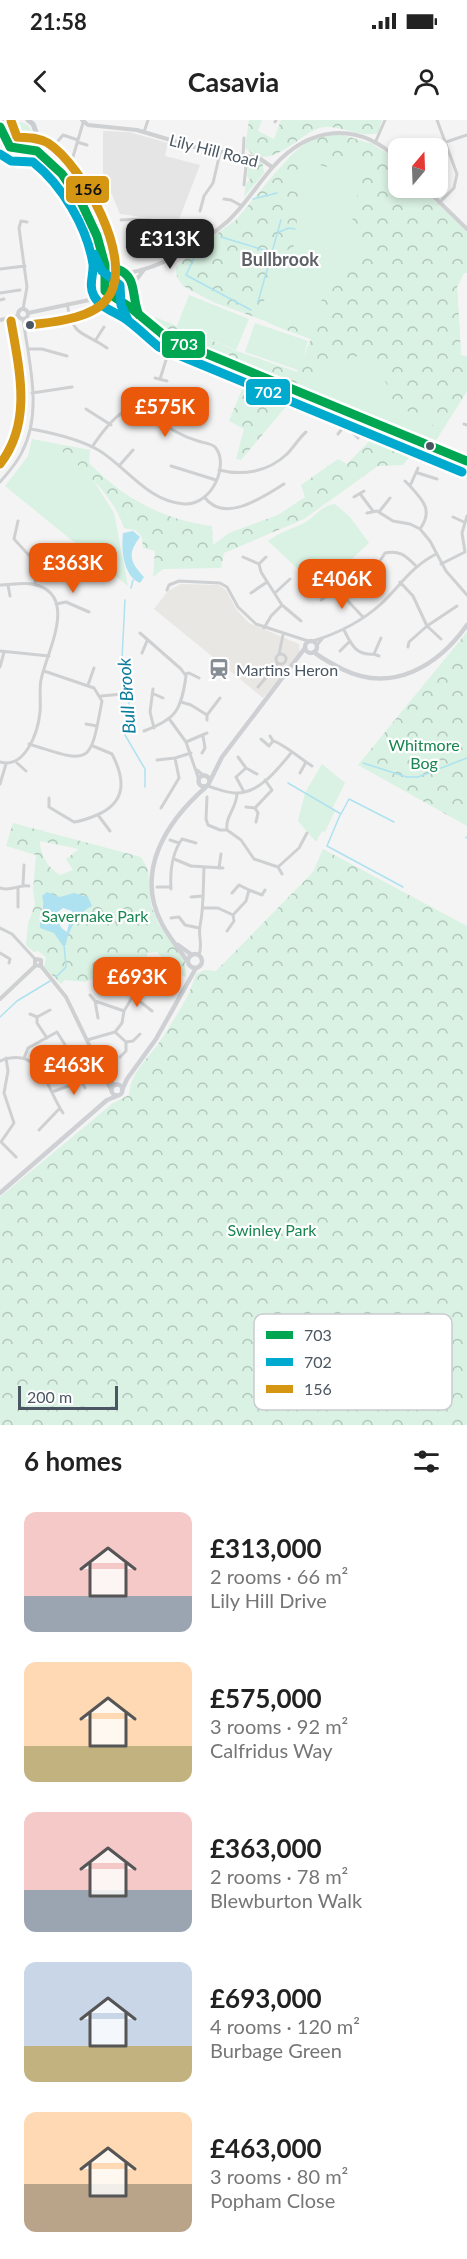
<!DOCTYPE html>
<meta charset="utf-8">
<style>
body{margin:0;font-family:Lato,sans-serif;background:#f6f6f6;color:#222;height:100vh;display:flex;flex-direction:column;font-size:22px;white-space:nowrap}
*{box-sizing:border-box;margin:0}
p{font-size:20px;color:#767676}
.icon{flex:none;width:33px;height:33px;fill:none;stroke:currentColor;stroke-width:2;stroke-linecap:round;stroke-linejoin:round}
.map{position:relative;height:1305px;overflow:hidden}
.details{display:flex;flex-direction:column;background:#fff;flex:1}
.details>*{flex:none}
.needle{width:39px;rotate:19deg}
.buttons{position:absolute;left:388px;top:18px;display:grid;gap:12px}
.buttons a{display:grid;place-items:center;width:60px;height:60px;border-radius:12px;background:#fff;box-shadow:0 3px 9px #0003;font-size:30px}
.scale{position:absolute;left:18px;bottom:15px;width:100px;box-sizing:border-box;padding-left:6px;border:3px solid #4a5661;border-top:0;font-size:16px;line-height:21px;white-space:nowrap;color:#4a5661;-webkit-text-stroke:4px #fff;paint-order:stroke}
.price{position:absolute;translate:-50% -51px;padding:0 14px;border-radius:12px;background:#ea580c;color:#fff;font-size:20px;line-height:39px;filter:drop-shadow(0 2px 3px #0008)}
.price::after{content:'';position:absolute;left:50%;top:36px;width:18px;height:14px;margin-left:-9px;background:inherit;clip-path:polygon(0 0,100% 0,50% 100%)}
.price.on{background:#222;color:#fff}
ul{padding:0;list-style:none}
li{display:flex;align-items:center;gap:18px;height:150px;padding:0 24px}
li span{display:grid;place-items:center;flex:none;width:168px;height:120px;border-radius:12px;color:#555}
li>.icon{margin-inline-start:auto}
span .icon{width:72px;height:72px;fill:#fffc;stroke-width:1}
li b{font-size:26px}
h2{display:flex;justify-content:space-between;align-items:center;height:72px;padding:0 24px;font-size:26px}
.status{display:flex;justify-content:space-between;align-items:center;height:42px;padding:0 30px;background:#fff;direction:ltr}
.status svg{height:16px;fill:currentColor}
header{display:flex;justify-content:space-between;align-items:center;height:78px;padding:0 24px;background:#fff;font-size:27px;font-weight:700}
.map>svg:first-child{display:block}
.commercial{fill:#e8e7e3}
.education{fill:#e6e5e6}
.green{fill:#d9f2e3}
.forest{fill:url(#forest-crowns);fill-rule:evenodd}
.water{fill:#aee2f0;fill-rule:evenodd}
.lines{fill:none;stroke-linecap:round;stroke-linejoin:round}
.stream{stroke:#aee2f0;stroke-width:1.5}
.minor{stroke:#ced0d2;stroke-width:3}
.tertiary{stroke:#ced0d2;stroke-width:4}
.secondary{stroke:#ced0d4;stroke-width:4.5}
.primary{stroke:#caced1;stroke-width:5}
.bus-1-casing{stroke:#fff;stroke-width:14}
.bus-2-casing{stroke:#fff;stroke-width:14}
.bus-3-casing{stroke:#fff;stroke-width:14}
.bus-1{stroke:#00a651;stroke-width:9}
.bus-2{stroke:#00a9ce;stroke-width:9}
.bus-3{stroke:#d49613;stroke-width:9}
.bus-dot{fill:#4a5661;stroke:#fff;stroke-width:2}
.labels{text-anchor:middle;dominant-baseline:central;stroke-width:4.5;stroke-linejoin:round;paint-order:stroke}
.street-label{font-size:16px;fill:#4a5661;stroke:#fff}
.poi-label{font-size:16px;fill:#4a5661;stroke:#fff;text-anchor:start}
.park-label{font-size:16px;fill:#17864f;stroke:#fff}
.neighbourhood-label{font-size:18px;font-weight:bold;fill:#5f6368;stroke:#fff}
.water-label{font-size:18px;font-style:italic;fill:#0c7c9b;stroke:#fff}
.key{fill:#fff;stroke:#c9ccd0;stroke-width:1.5}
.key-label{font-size:16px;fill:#4a5661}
.line-badge{stroke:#fff;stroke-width:2}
.badge-label{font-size:16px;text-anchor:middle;font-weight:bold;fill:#fff}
.pale-badge-label{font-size:16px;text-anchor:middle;font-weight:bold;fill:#111}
</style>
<div class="status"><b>21:58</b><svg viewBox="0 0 49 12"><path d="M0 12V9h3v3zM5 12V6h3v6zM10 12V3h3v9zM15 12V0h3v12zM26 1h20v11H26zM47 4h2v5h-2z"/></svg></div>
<header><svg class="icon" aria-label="back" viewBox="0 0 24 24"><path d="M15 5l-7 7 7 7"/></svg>Casavia<svg class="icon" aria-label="person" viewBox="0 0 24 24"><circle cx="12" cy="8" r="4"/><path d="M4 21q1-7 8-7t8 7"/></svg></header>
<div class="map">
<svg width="467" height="1305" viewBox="0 0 467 1305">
<defs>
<pattern id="forest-crowns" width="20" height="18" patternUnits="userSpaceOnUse" patternTransform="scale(1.5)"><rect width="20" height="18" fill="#d9f2e3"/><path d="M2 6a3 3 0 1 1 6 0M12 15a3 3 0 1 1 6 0" fill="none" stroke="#b2c7bb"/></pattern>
</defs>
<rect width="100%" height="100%" fill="#f4f4f4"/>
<path class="commercial" d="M181,464L219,465L226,470L236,489L249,503L299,524L300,533L295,540L263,578L154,489L168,471Z"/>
<path class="education" d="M103,11L129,12L168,23L165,36L200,45L178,102L120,94L103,53Z"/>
<path class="green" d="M6 15a13 13 0 1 1 26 0a13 13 0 1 1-26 0Z
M313,18L371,23L399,43V68H421L467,112V153H464L457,167L461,235L467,237V271L436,320L293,264L298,250L245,232L255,203L308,221L303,238L311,219L273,205L177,157L176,147L196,129L236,100L292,34Z
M189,175L249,199L236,230L177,206Z
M32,319L53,323L90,355L114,393L128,466L5,366L28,336Z
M335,384L350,397L369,423L328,461L301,452L268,421C280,412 289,410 302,404C315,398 321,385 335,384Z
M322,644L345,663L332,689L335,691L325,712L322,711L316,722L298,701L305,673Z"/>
<path class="forest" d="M249,0H262L258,11L274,19L281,0H382L378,13C360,19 339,3 319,8C300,14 274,47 252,34C249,32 248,29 245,28Z
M336,13C359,20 382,25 399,43V68H421L467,112V153H464L457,167L461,235L467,237V271L436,320L423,315L438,299L403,290L389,278V268L370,236C359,231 355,238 347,245L338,246L325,239L312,265L303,261L299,266L171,216L152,201L155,197L237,231L297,252L311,219L273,205L274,201L308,210L320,182L352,149L363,119L347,116L357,86L354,79L357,77L358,65L355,62L364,48L349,40L339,51L317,44L318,32L310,20Z
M302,26V51L290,50L288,70L300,73L294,126L286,131L260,190L267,195L262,200L213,182L183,166L177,157L176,147L196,129L236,100L276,52Z
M256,39L262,40L264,53L244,77L246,64L250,59L247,56L249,41Z
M247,257L295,276L241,340L236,339L244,309L229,301Z
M380,310L448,335L467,351V359L412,334L403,345L378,346L304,399L224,433L221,448L163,449L153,457L155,431L143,428L142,417L135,410L124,408C112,372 80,347 53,323L90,330L89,343C123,378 163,400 212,406L213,425L229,413L278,395L305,377L301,365L338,339L347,344Z
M467,512V706L358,645Z
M13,703L141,737L148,750L151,785L159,805L185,839L186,857L175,853L157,832L147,833V839L135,837L134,842L125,843L120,850L111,847L100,858L99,856L85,862L65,860L61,864L44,847L46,837L38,831L34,832L26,825L28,804L35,784L33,771L36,735L6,726ZM40,721L79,729L66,739L73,750L60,755C48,748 40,735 40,721ZM74,774L82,777L84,790L62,821L39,799L44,783Z
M323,729L467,806V1305H0V1077L113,983L129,975C131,951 148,939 161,920C174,899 189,878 196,854L205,850L216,851L313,752Z"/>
<path class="water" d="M133,411L140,417C127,434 130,442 144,457L140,463C123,456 121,429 123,413Z
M47,772L60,777L74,773L88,777L92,786C79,792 68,810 66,825L63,826L54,813L40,808C39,796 46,787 42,776ZM63,788L72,791L67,812C58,807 58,801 58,792Z"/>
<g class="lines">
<path class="stream" d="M253,79L277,73
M279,112L289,108L295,109
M221,117L274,133
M195,136L186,155L251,190
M258,182L281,100
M131,468L133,460
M125,480L122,539L129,584L125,615L145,649V667
M363,643L407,657H418L467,638
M288,663L341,694L349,679L394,702
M340,695L327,726L403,767
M466,717L467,718
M56,857L66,847L64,825
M0,897L17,881L50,861"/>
<path class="minor" d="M437,0L457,54L454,68L439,83
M275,2L276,0
M144,12L148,0
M58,21L63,15L78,20
M77,22L87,25
M446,22L467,15
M375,23L385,0
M0,34L5,22
M0,35L13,30
M243,36L244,18
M70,47L83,3
M244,65L247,37
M224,79L231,80L242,86
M200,91L204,76L213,63L220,33
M121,100C135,99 163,97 172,110C177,116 180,125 183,131
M127,127L134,130L143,100
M0,149L25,146
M0,173L20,170
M0,180L4,179
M67,184C74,219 82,210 107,228
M23,189L27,167L19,108L21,101L27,102
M95,221L104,207
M159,226L169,229
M29,229H42L67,236
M155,258L167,261
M160,259L172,221
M32,273L72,267
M86,289L111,305
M464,304L467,305
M347,307L358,318
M31,309C53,313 80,319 100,331C127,348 149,382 184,384C212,386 230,344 215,327C211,323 203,323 198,321C143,305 141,254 92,327
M338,314L353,295
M119,346L133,330
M171,346L216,360
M418,348L410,366C424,381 433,391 420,409
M219,350C243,356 268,352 287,334C294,327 299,318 306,312
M418,353L437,359
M405,361L410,366
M0,362C8,353 17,343 22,332C43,292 29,242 23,199
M361,375L373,391
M354,377L364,371
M205,378C226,404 264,376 284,364
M379,392L390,378
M367,393L377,391L393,401L410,404L420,409L430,421L446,451L467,475
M453,397L464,402
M18,401L14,419L36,443L35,464
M243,437L259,444L261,452L282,485L271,496L264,508
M259,444L266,437
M378,444L385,433C399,430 405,435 415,445
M441,444L465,432L462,413L467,396
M328,460L363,497
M400,462L413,476L427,506L457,486
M0,465C10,465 22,462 32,464C81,473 46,533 41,560C39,570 41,582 40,592C38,613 25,649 0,642
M8,465L10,476
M167,470L169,465L179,461L220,463L227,467L238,487L256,504L308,521
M276,472L290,459
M251,473L267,462
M346,479L364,461L360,454
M321,480L335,470
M56,484L66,482L89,492
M282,485L301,501
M344,510C351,524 356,536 374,534L381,518
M140,513L181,549L186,556C181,591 176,599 144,611
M313,521C339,513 361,502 381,484C400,466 411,447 436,434
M317,525L322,519
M408,527L409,522L427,506L441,519
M0,531L49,536
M340,531L350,521
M142,533L147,521
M279,534L283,515
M374,534L379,536
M276 539a5 5 0 1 1 10 0a5 5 0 1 1-10 0Z
M0,547L4,532
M185,554L189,553L199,558
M88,565L94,548
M258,567L278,543
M153,569L150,592L154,608
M154,574L163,578
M101,576L123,574
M181,582L191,585L207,595
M170,600L186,622L199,660
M207,600V595L220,578
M86,604L97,606
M261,619L269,626L273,621L270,616
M273,621C280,622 299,637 306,642L300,653
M186,622L207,613
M29,624C91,644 90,646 102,581L94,568L44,551
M202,633L205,628L203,616
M238,637L246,648L257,654
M157,640L175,638
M306,642L312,646
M17,643L26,651
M197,650L204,656
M0,664L6,644
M207,666C216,668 225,673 235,673C259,674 277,650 291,633
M244,672L236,657L246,648
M237,673C237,688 225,696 227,710L241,720L254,739L278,747L299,728L307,713
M207,677L206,699L208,705L220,710H227
M49,678V687L74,702C82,701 90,698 97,695C127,682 125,659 112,634L93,626
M246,687L255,688
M161,688L179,658L175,638L191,633
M255,688L272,670L265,660
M255,688L258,693L256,702
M98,695L110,711
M170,720L179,723
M174,739L191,746L223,748
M278,747L282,754
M219,748L221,734
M23,765L24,745
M157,767H171
M0,768C12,772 18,764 29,766
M18,768V787
M171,769C170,753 172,733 182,719L196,723
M249,770L262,775L265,770
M191,777L203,776
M204,788H218L233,795L246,781L249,770L239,765L232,773
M171,798L179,797L185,805L199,808
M0,808L12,814L35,839
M227,811L234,801L233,795
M0,833L10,839L9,843
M199,835C203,825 198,816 200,806C204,787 203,768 204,747
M119,852L139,870
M160,859L173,868
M90,875L95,881L124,891
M133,876L152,891
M95,881L98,898
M30,894L37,897
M115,912L126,922L133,921L140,914
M47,918L37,903V897L50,890
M87,920L115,912L122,903L124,891L133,876L160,859L152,848
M120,937L126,931V922
M6,938L8,951L4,973L14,1003L1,1022L16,1037
M24,938L28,928L57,912L72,936
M0,941C41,925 46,968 63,993
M82,962L85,968
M52,972L85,960
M39,1010L60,988"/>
<path class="tertiary" d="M82,0L88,5L137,10L194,27L259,38L272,47
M425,68L467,109
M128,153C163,147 202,124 228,101C245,85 257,65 272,48C309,6 357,0 399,40
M133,164L143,151
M18 194a5 5 0 1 1 10 0a5 5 0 1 1-10 0Z
M28,193L108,176
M0,200L18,196
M41,846V840L35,839V845L41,846L66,877L111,970
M0,879L35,846
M107,960L115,965"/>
<path class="secondary" d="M305 527a6 6 0 1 1 12 0a6 6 0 1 1-12 0Z
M314,532C322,539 333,544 342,549C392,574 438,546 467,505
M198.5 661a5.5 5.5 0 1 1 11 0a5.5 5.5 0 1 1-11 0Z
M210,661L222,637L305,528
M178,825L192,835
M188 841a7 7 0 1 1 14 0a7 7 0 1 1-14 0Z
M188,842C179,829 169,817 162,804C134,751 167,701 206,667
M111.5 970a5.5 5.5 0 1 1 11 0a5.5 5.5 0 1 1-11 0Z
M122,970L127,959L156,919L196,848
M0,1073L107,980L117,976"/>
<path class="primary" d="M4,0H5
M12,0L4,12L7,24L12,28L27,27L36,15
M28,0L33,4L41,25L76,65L109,138L117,149
M27,27C66,37 104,118 105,155
M138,194C129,178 140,155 119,149L108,152L102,164L105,173L131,187L149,205L172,221L467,341"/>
<defs>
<path id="bus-1" d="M0,7L10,27L37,31L62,54L82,84L97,116L105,145V171L131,188L166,217L467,341
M117,149C138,156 131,178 139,195"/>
<path id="bus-2" d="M0,34L11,41L33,42C62,65 87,107 93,144C94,155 88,165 94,176C101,189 116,192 127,200C138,208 148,218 159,227L462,352
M94,134L102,151L120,165L121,185L128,200"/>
<path id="bus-3" d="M11,1L17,17C27,18 38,17 48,23C82,45 137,142 107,179C92,199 52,202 30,205
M0,344C33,302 19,249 11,201"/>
</defs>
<use href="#bus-1" class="bus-1-casing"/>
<use href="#bus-2" class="bus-2-casing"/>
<use href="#bus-3" class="bus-3-casing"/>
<use href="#bus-1" class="bus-1"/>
<use href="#bus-2" class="bus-2"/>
<use href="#bus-3" class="bus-3"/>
</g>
<defs>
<symbol id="station-bare" viewBox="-9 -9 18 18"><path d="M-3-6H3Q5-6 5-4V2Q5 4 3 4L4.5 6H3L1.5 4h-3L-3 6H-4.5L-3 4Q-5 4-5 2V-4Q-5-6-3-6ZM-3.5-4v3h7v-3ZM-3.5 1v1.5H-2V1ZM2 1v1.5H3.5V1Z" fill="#868d94" stroke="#fff" stroke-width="2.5" paint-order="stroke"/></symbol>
</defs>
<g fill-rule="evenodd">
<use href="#station-bare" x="204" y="534" width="30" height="30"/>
</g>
<g class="bus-dot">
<circle cx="30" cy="205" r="5"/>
<circle cx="430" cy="326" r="5"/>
</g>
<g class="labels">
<g class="street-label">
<text transform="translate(214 30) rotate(14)">Lily Hill Road</text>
</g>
<g class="poi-label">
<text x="236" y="549">Martins Heron</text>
</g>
<g class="park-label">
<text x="424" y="624">Whitmore<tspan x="424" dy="18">Bog</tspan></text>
<text x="95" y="795">Savernake Park</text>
<text x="272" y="1109">Swinley Park</text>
</g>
<g class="neighbourhood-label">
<text x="280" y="139">Bullbrook</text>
</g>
<g class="water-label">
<text transform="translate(126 576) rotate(-94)">Bull Brook</text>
</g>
</g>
<rect x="254" y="1194" width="198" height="96" rx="9" class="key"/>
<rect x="266" y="1211" width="27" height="8" fill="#00a651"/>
<rect x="266" y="1238" width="27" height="8" fill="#00a9ce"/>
<rect x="266" y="1265" width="27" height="8" fill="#d49613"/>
<g class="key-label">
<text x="304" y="1221">703</text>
<text x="304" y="1248">702</text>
<text x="304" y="1275">156</text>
</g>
<g class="line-badge">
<rect x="65" y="55" width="45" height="29" rx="6" fill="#d49613"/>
<rect x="161" y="210" width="45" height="29" rx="6" fill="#00a651"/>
<rect x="245" y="258" width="46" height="28" rx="6" fill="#00a9ce"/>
</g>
<g class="badge-label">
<text x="184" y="230">703</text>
<text x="268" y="278">702</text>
</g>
<g class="pale-badge-label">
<text x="88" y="75">156</text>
</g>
</svg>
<div class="buttons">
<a><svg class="needle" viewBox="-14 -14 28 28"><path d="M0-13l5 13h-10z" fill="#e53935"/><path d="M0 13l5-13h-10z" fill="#767676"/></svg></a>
</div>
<div class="scale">200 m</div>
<b class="price on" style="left:170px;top:150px">£313K</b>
<b class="price" style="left:165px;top:318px">£575K</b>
<b class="price" style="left:73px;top:474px">£363K</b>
<b class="price" style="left:342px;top:490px">£406K</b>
<b class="price" style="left:137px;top:888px">£693K</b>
<b class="price" style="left:74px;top:976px">£463K</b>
</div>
<section class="details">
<h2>6 homes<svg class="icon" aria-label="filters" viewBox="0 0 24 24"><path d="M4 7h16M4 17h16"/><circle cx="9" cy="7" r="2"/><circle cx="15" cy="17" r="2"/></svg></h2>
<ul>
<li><span style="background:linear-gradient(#f6c9c9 70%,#9aa5b1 0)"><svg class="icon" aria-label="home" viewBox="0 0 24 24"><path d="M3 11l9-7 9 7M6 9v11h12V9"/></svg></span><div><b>£313,000</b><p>2 rooms · 66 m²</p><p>Lily Hill Drive</p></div></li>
<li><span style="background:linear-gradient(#ffd9b3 70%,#c2b280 0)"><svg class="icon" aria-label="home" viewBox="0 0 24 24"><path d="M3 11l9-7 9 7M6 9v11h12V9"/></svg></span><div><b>£575,000</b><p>3 rooms · 92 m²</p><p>Calfridus Way</p></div></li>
<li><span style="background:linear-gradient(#f6c9c9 65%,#9aa5b1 0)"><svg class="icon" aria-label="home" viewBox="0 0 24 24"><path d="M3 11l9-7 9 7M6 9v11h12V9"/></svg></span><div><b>£363,000</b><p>2 rooms · 78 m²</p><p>Blewburton Walk</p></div></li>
<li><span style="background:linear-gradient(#c9d6e8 70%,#c2b280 0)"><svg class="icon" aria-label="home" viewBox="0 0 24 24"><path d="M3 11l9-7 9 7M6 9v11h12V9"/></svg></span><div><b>£693,000</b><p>4 rooms · 120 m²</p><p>Burbage Green</p></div></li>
<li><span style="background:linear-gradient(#ffd9b3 60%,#b9a48a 0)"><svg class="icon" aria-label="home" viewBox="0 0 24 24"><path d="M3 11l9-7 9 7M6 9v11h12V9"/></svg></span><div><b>£463,000</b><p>3 rooms · 80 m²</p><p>Popham Close</p></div></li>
</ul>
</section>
